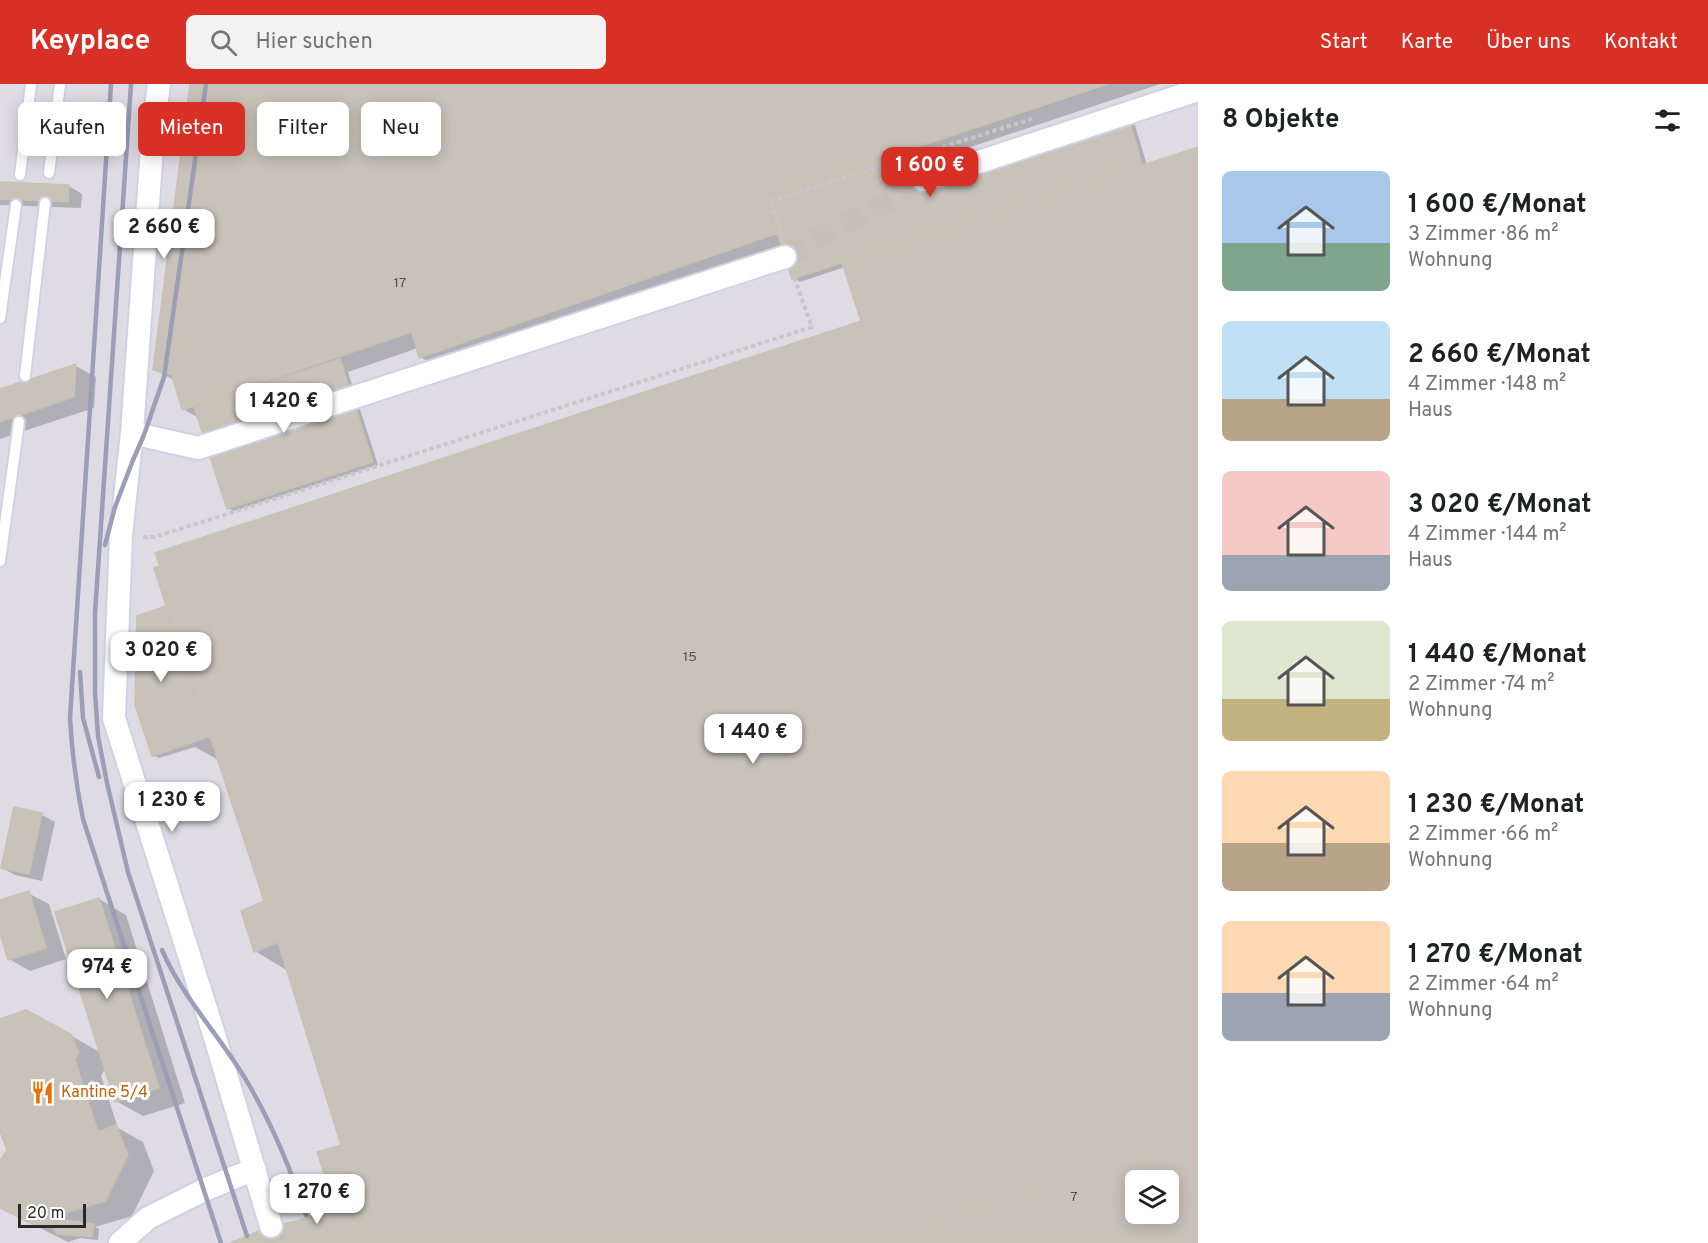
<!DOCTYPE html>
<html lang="de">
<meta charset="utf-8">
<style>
body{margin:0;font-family:Overpass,sans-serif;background:#f2f2f2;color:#202124;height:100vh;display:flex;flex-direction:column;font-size:22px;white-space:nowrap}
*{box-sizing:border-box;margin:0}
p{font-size:20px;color:#757577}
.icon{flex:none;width:33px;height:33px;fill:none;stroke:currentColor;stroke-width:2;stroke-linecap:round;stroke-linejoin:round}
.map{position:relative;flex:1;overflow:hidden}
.details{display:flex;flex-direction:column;background:#fff;width:510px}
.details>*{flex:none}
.guide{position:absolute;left:18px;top:18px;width:570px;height:54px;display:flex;gap:12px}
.tools{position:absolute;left:1125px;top:1086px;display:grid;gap:12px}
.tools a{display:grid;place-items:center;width:54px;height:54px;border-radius:9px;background:#fff;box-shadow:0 3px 15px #0003;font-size:30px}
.scale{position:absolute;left:18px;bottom:15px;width:68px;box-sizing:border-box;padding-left:6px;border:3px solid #292929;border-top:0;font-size:16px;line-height:21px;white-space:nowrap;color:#292929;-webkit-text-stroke:4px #fff;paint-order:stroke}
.price{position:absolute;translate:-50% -51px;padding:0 14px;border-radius:12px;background:#fff;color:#222;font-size:20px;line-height:39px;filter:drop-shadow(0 2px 3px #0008)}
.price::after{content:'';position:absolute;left:50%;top:36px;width:18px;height:14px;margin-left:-9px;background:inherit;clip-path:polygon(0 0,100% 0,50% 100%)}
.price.current{background:#d93025;color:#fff}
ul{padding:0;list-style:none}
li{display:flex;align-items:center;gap:18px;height:150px;padding:0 24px}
li span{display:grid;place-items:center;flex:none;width:168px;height:120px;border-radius:9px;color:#555}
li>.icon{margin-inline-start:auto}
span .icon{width:72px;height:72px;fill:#fffc;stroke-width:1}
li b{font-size:26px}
h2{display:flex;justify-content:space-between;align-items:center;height:72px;padding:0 24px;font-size:26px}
.pill{padding:0 21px;border-radius:9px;background:#fff;box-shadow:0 3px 15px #0003;font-size:21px;line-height:54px}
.pill.current{background:#d93025;color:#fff}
header{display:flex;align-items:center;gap:36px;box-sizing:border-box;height:84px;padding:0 30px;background:#d93025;color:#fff}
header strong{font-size:28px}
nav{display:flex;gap:33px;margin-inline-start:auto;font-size:21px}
.search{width:420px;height:54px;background:#f2f2f2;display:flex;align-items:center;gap:15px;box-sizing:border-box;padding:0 21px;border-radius:9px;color:#757577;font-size:22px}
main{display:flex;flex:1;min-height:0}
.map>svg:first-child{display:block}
.industrial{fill:#dedbe4;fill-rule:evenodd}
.shadow{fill:#0003;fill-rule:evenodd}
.building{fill:#c8c2b9;stroke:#c9c1b2;stroke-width:1.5;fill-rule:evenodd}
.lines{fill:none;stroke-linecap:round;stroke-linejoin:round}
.minor-tunnel{stroke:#c6bfb6;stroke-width:22;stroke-dasharray:22 11;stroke-linecap:butt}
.service-casing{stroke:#ced2e4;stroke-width:14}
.minor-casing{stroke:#ced2e4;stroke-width:26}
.path{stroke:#c7c7c7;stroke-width:4;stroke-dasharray:4.5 3;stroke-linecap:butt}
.service{stroke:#fff;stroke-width:10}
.minor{stroke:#fff;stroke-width:22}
.rail{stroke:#9b9eb6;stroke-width:4.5}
.labels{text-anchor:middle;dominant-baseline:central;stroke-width:6;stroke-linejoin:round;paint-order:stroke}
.number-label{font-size:14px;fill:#514f4d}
.food-label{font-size:16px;fill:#c56008;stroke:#fff;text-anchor:start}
</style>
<header>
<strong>Keyplace</strong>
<div class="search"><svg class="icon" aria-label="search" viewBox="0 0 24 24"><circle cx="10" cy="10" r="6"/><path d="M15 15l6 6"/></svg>Hier suchen</div>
<nav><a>Start</a><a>Karte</a><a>Über uns</a><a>Kontakt</a></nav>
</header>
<main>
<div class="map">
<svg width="1198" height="1159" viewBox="0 0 1198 1159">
<rect width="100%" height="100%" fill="#ede5d9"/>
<path class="industrial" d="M0,0H1198V1159H0ZM1136,1096H1168V1130H1136Z"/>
<path class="shadow" d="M191,0H1160L923,79L931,104L1129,38L1135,41L1147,81L1198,64V1159H233L328,1128L351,1108L327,1094L342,1062L288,887L255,867L266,818L220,677L195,663L159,674L153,671L166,524L169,526L863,238L845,183L800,198L794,194L784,165L441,284L420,273L418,264L348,288L378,381L234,427L228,424L199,334L183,325L175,297L154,285ZM1136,1096H1168V1130H1136Z
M0,99L69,102L82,110L81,124L0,121Z
M76,282L96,293L94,324L0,355V307Z
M42,731L55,738L42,797L15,791L2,784Z
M28,809L49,820L66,875L30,887L9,875L0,845V817Z
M99,815L126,831L185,1019L143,1032L116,1017L106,983L101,992L118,1044L143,1058L154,1087L132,1132L95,1143L99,1145L98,1156L80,1154L68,1158L28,1138L0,1121V1080L8,1066L0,1043V937L70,951L101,969Z"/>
<path class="building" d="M190,0H1108L766,113L778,149L419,274L412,248L182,326L172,291L153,286Z
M1129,36L1142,81L792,195L766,113L914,65L927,104Z
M1198,63V1052L871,1159H327L367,1146L348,1088L326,1095L317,1068L341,1061L278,858L254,868L241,827L264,817L210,652L188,660L178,631L199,624L154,484L160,482L155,469L861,237L842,179Z
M0,98L69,101L68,118L0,115Z
M340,275L373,378L227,425L194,323Z
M76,280L74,313L0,338V305Z
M166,522L199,624L178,631L188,660L152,672L135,621L137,532Z
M14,723L42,729L29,790L1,784Z
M29,807L46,864L8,876L0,850V816Z
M99,814L159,1004L115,1018L55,828Z
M26,926L71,950L79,969L75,976L98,1048L116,1041L128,1071L105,1117L68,1128L63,1136L40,1144L0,1124V1077L7,1066L0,1047V935Z
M1198,1052V1159H871ZM1136,1096H1168V1130H1136Z
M354,1106L367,1146L327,1159H230L271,1142L297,1137L326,1127L322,1116Z
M63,1136L94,1140L92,1153L57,1150L52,1140Z"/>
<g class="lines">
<path class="minor-tunnel" d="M785,173L924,96
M271,1142L276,1159"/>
<defs>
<path id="service" d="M49,89L60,0
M20,91L31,0
M0,234L16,121
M25,292L45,119
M0,477L19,338"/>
<path id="minor" d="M159,0L153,49L132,349L121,451L114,634L213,947L271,1142
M924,96L1198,6
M132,349L198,364L785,173
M120,1159L148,1134L204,1106L255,1085"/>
</defs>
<use href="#service" class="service-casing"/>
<use href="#minor" class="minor-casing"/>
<path class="path" d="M782,152L770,117L1035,34
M143,453H155L812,243L794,193"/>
<use href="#service" class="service"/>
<use href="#minor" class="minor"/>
<path class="rail" d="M111,0L70,634C72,668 76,701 83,735L221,1159
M131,0L95,529V608L98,652L107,699L128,788L247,1152
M105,461L115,423L133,376L144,351L164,293L206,0
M80,588L83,634L99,693
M162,866C183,915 223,955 249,1001C273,1042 291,1086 306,1131"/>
</g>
<defs>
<symbol id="restaurant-bare" viewBox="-9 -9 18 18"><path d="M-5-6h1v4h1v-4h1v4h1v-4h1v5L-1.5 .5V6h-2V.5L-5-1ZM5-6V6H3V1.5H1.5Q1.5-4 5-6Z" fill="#e8710a" stroke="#fff" stroke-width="2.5" paint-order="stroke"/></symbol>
</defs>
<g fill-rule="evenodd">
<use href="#restaurant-bare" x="26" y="992" width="33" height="33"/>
</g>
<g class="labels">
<g class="number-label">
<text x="400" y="199">17</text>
<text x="690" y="573">15</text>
<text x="1074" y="1113">7</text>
</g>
<g class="food-label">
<text x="61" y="1009">Kantine 5/4</text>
</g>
</g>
</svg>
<div class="tools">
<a><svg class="icon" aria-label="layers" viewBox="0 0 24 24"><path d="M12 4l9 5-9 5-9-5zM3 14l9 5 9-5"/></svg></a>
</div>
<div class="scale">20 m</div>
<b class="price current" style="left:930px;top:114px">1 600 €</b>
<b class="price" style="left:164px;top:176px">2 660 €</b>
<b class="price" style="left:284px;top:350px">1 420 €</b>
<b class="price" style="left:161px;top:599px">3 020 €</b>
<b class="price" style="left:753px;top:681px">1 440 €</b>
<b class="price" style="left:172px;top:749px">1 230 €</b>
<b class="price" style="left:107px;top:916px">974 €</b>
<b class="price" style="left:317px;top:1141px">1 270 €</b>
<div class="guide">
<a class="pill">Kaufen</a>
<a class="pill current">Mieten</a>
<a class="pill">Filter</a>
<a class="pill">Neu</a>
</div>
</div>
<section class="details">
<h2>8 Objekte<svg class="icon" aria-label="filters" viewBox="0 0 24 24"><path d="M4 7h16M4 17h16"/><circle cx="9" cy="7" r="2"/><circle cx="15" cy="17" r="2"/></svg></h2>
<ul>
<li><span style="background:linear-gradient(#a9c7e8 60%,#7fa58c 0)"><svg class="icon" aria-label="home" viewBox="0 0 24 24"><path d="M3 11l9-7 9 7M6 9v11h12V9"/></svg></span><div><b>1 600 €/Monat</b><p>3 Zimmer · 86 m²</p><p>Wohnung</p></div></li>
<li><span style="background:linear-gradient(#bfe0f5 65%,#b9a48a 0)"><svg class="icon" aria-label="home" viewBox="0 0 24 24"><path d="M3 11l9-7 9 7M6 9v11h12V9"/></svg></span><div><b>2 660 €/Monat</b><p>4 Zimmer · 148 m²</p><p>Haus</p></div></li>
<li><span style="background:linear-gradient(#f6c9c9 70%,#9aa5b1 0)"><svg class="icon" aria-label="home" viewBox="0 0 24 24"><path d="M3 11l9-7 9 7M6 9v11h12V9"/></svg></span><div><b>3 020 €/Monat</b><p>4 Zimmer · 144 m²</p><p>Haus</p></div></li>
<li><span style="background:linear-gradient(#dfe7d0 65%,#c2b280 0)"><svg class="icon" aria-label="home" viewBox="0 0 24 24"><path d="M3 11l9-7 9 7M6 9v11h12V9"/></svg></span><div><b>1 440 €/Monat</b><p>2 Zimmer · 74 m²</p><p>Wohnung</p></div></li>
<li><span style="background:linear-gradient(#ffd9b3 60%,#b9a48a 0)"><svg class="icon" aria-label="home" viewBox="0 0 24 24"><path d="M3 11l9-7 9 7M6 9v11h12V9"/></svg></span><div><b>1 230 €/Monat</b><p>2 Zimmer · 66 m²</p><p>Wohnung</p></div></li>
<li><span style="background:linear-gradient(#ffd9b3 60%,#9aa5b1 0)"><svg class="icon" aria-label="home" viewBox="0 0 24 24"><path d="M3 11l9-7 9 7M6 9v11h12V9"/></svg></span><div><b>1 270 €/Monat</b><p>2 Zimmer · 64 m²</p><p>Wohnung</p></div></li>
</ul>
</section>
</main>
